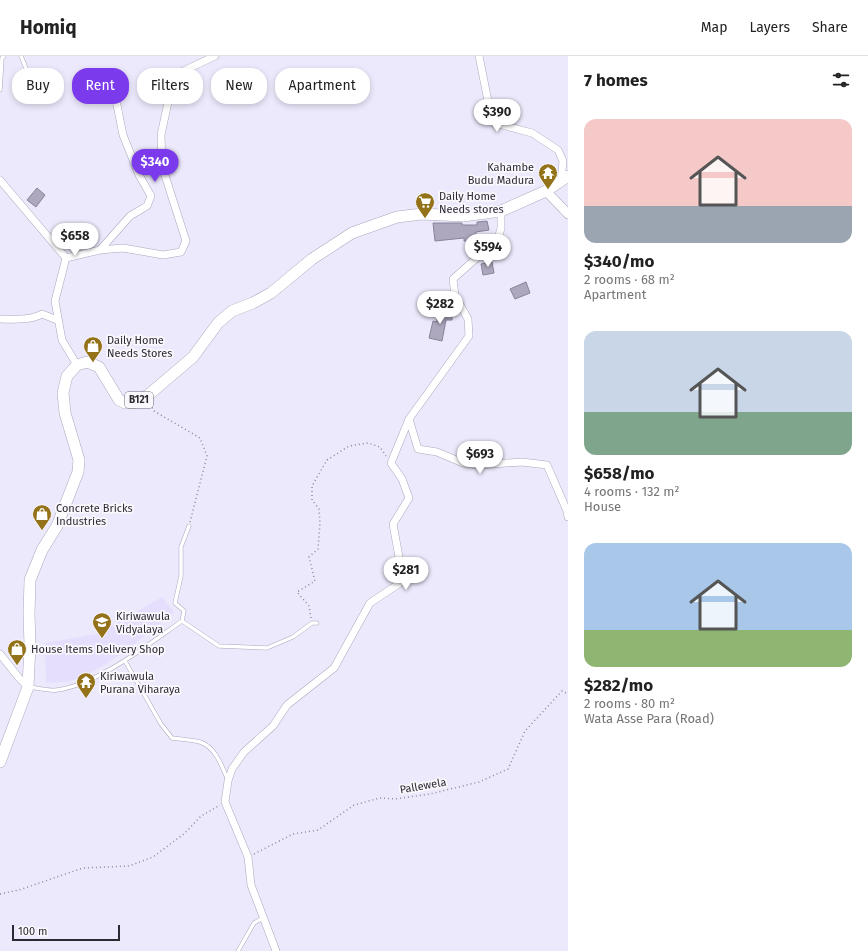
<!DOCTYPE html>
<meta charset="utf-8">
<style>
body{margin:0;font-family:"Fira Sans",sans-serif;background:#f6f6f6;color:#222;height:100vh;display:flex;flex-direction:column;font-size:15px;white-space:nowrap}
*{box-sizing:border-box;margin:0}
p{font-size:13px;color:#767676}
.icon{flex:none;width:22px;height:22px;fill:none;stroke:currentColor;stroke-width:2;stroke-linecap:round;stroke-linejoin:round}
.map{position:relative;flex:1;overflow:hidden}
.sheet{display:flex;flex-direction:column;background:#fff;width:300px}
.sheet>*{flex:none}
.banner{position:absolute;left:12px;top:12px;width:380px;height:36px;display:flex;gap:8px}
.scale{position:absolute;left:12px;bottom:10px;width:108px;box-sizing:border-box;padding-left:4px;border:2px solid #2c2932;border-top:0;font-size:11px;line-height:14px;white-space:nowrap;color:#2c2932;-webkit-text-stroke:3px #faf8fd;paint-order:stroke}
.price{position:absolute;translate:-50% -34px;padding:0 9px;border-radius:14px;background:#fff;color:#222;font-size:13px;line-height:26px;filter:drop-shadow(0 1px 2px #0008)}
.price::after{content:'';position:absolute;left:50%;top:24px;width:12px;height:9px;margin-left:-6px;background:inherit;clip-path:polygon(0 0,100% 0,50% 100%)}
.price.selected{background:#7c3aed;color:#fff}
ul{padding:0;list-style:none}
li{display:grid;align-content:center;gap:8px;height:212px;padding:0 16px}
li span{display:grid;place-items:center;height:124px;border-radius:12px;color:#555}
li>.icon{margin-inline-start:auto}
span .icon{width:72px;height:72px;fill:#fffc;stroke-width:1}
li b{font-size:17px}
h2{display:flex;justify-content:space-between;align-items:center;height:48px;padding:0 16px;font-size:17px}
.pill{padding:0 14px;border-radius:16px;background:#fff;box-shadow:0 2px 6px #0003;font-size:14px;line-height:36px}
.pill.selected{background:#7c3aed;color:#fff}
header{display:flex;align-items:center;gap:24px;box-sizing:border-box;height:56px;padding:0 20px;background:#fff;border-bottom:1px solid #e0e0e0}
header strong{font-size:19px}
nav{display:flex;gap:22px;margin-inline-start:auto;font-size:14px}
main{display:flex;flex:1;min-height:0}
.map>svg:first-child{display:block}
.built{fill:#e6defd}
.building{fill:#aea8bf;stroke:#888399}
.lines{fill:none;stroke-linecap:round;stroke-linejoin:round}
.service-casing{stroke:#aca7bd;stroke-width:4.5}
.minor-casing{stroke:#aca7bd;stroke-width:8}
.tertiary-casing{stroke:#aca7bd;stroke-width:10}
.primary-casing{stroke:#aca7bd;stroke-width:12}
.path{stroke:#8c8896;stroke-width:1.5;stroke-dasharray:1 3;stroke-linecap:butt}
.service{stroke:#fff;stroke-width:3.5}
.minor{stroke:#fff;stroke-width:7}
.tertiary{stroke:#fff;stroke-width:9}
.primary{stroke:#fff;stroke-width:11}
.labels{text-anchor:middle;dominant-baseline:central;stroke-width:3.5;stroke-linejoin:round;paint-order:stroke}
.shield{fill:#faf8fd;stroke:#6a676f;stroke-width:1}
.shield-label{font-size:10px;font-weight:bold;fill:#2c2932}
.poi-label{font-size:11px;fill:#2c2932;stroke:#faf8fd;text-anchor:start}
.street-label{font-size:11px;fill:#2c2932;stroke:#faf8fd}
</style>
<header>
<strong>Homiq</strong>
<nav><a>Map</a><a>Layers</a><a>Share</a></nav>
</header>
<main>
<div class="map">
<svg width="568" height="895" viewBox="0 0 568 895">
<rect width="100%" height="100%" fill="#ede9fc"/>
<path class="built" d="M162,541L174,556L127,594L109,606L81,622L66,626L46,627L45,587L97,578Z"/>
<path class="building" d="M37,132L45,139L36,151L27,144Z
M487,165L489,174L476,176V185H464V182L435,185L433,167H462V169H477V166Z
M492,206L494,217L483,219L481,208Z
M526,226L530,237L515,243L510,233Z
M452,254V264H446L442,285L429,282L433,265L437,266V255Z"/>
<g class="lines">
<defs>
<path id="service" d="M21,0L33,29L43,31
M0,34L2,2L4,0
M182,565L219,590L267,592L293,581L312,567H317
M125,605L161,668L172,682C181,683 191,684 200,686C216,691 222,711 228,724
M29,631C38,632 48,635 57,634C97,629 149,588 182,565L184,555L175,547L181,520V491L189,470
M238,895L254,867L263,862"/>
<path id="minor" d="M479,0L490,55L495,67L532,77L558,94L563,105L561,125
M0,124L66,202L55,245L62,284L77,309
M100,194L130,160L147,150L151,140L139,119L123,79L115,39
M66,202L100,194L123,192L163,199L181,196L186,185L162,110L161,79L171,32L179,17L215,0
M0,263C14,263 29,265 42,258L57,264
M409,363L418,393L437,396L463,407L478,409L522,406L547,409L567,455L568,461
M0,598L19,622L28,631
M276,895L251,829L248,801L225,746L228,725L232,713L244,696L273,670L287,649L334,612L370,547L400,527L399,501L393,468L409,442L402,423L391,407L409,363L469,280L468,263L455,240L453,223L498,183L501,172V155"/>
<path id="tertiary" d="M546,135L568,158"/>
<path id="primary" d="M0,706L28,631L30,589L29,558L30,524L42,494L57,470L78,416L79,404L65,357L63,337L67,320L77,309L87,306L99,311L119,344L125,347H134L146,341L193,301L218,267L232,255L253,247L271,237L312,203L352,177L397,161L422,158L463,160L501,155L546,135L568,120"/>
</defs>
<use href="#service" class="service-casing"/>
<use href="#minor" class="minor-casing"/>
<use href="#tertiary" class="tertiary-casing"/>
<use href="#primary" class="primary-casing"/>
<path class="path" d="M150,348L154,355L200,382L207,400L190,466
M311,562L309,550L297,536L315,525L309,501L318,493L320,467L319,453L312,444V430L327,404L349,390L368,387L380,391L386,400
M254,798L293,778L318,774L354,749L380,742L395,743L430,738L479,726L508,713L525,675L562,635L568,638
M0,838L19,834L83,812L129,810L153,801L185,777L201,760L220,749"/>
<use href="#service" class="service"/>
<use href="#minor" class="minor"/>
<use href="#tertiary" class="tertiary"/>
<use href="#primary" class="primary"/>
</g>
<defs>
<symbol id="temple-pin" viewBox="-11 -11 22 30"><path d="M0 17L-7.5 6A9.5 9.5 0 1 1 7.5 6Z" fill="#937219" stroke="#faf8fd"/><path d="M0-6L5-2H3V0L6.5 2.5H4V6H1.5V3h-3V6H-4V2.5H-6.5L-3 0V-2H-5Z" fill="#fff"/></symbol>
<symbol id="supermarket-pin" viewBox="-11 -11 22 30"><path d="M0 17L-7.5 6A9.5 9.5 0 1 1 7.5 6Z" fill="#937219" stroke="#faf8fd"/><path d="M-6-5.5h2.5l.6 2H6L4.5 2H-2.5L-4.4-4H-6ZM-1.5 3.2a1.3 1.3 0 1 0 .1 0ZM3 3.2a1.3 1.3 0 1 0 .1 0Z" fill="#fff"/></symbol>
<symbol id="shop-pin" viewBox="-11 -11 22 30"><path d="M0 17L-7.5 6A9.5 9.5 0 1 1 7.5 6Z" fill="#937219" stroke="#faf8fd"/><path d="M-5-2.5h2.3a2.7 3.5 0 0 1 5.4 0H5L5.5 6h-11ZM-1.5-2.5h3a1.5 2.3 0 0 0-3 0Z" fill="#fff"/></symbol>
<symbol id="school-pin" viewBox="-11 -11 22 30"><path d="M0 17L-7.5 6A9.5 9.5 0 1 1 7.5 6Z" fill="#937219" stroke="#faf8fd"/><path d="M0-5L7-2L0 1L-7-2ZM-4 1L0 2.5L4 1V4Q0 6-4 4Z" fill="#fff"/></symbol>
</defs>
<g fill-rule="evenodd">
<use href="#temple-pin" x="537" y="106" width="22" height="30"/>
<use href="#supermarket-pin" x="414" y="135" width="22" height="30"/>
<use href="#shop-pin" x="82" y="279" width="22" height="30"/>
<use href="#shop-pin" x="31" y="447" width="22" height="30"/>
<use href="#school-pin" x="91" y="555" width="22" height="30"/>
<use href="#shop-pin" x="6" y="582" width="22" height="30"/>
<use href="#temple-pin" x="75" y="615" width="22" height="30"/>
</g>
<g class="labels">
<rect class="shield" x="125" y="336" width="28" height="16" rx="3"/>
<g class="shield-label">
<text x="139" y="344">B121</text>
</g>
<g class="poi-label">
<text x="534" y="111" text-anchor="end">Kahambe<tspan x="534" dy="13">Budu Madura</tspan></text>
<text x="439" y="140">Daily Home<tspan x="439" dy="13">Needs stores</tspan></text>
<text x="107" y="284">Daily Home<tspan x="107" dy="13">Needs Stores</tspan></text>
<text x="56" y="452">Concrete Bricks<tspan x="56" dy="13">Industries</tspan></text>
<text x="116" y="560">Kiriwawula<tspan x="116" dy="13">Vidyalaya</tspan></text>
<text x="31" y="593">House Items Delivery Shop</text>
<text x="100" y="620">Kiriwawula<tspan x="100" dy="13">Purana Viharaya</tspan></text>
</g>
<g class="street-label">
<text transform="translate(423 730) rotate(-10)">Pallewela</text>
</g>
</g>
</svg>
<div class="scale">100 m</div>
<b class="price" style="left:497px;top:77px">$390</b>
<b class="price selected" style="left:155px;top:127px">$340</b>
<b class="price" style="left:75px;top:201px">$658</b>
<b class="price" style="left:488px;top:212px">$594</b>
<b class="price" style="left:440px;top:269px">$282</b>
<b class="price" style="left:480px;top:419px">$693</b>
<b class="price" style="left:406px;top:535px">$281</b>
<div class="banner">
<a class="pill">Buy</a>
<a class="pill selected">Rent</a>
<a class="pill">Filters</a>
<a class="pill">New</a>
<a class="pill">Apartment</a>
</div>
</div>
<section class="sheet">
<h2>7 homes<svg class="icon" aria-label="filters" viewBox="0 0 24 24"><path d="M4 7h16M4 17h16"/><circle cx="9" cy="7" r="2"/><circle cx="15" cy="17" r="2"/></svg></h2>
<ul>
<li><span style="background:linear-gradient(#f6c9c9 70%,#9aa5b1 0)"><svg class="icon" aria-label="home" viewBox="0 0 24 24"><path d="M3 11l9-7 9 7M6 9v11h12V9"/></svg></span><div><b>$340/mo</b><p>2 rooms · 68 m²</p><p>Apartment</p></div></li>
<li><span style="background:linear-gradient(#c9d6e8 65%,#7fa58c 0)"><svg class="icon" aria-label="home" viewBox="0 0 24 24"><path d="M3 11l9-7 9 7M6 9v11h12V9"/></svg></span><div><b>$658/mo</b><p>4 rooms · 132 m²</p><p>House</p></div></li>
<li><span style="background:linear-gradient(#a9c7e8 70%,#8fb573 0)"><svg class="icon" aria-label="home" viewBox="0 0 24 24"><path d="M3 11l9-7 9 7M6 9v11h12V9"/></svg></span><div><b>$282/mo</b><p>2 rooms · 80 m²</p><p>Wata Asse Para (Road)</p></div></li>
</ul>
</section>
</main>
